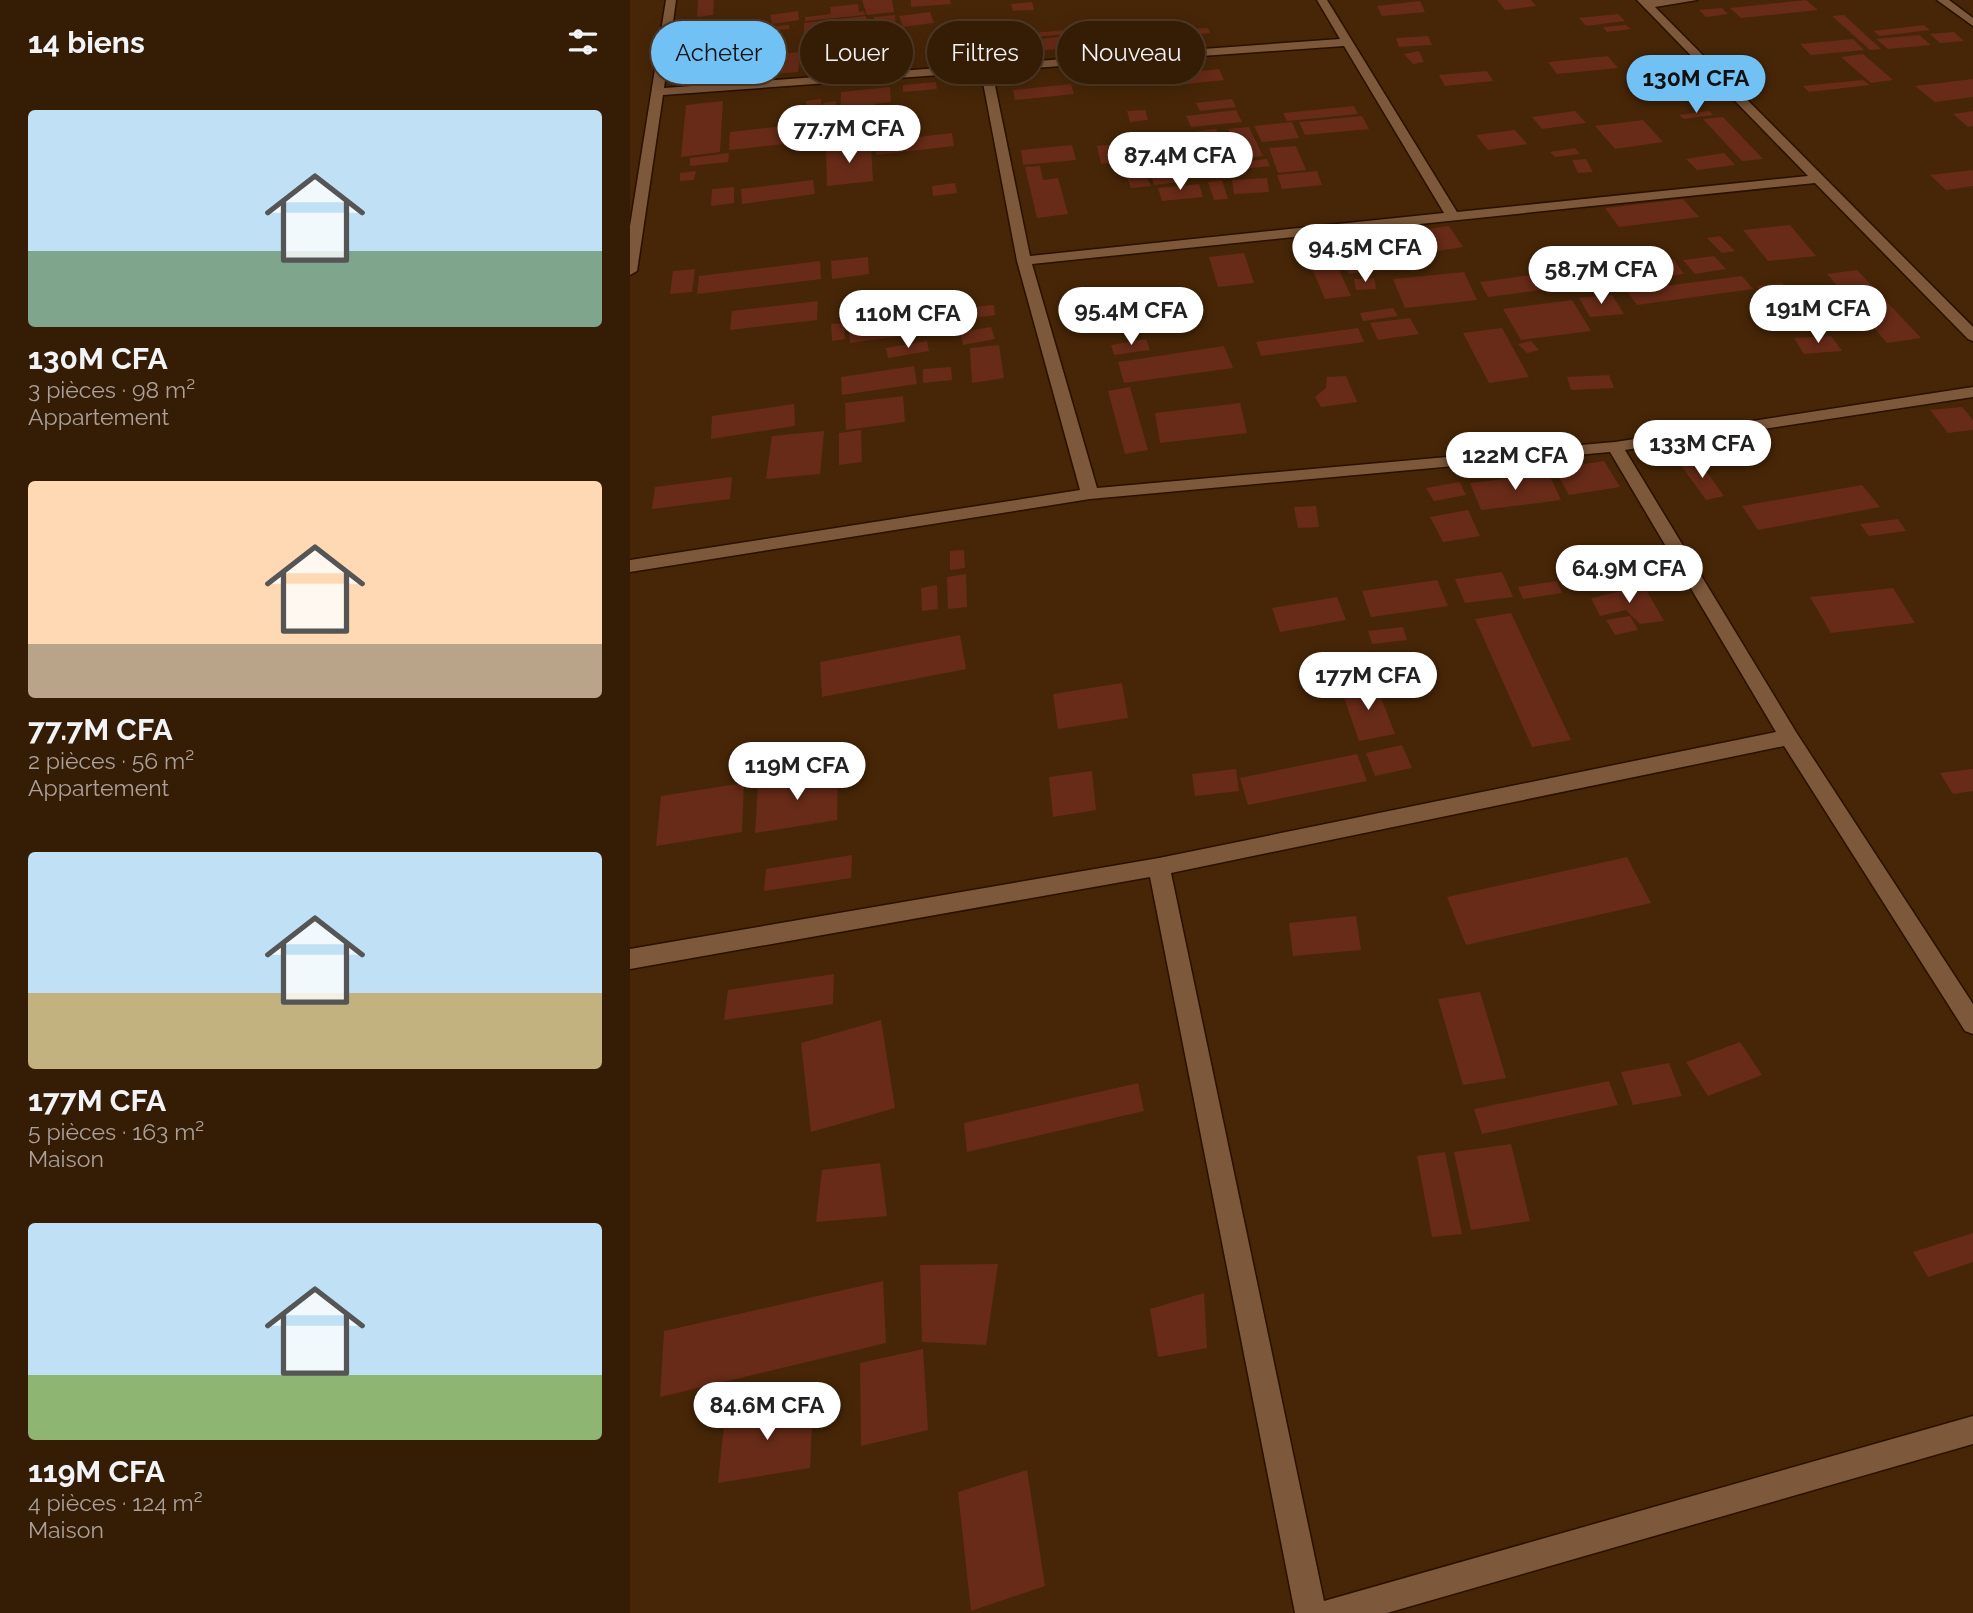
<!DOCTYPE html>
<html lang="fr">
<meta charset="utf-8">
<style>
body{margin:0;font-family:Raleway,sans-serif;background:#402913;color:#f1f3f6;height:100vh;display:flex;flex-direction:column;font-size:26px;white-space:nowrap}
*{box-sizing:border-box;margin:0}
p{font-size:23px;color:#aaa19a}
.icon{flex:none;width:38px;height:38px;fill:none;stroke:currentColor;stroke-width:2;stroke-linecap:round;stroke-linejoin:round}
.map{position:relative;flex:1;overflow:hidden}
.sheet{display:flex;flex-direction:column;background:#351c05;width:630px}
.sheet>*{flex:none}
.top-card{position:absolute;left:21px;top:21px;width:665px;height:63px;display:flex;gap:14px}
.price{position:absolute;translate:-50% -60px;padding:0 16px;border-radius:24px;background:#fff;color:#222;font-size:23px;line-height:46px;filter:drop-shadow(0 2px 4px #0008)}
.price::after{content:'';position:absolute;left:50%;top:42px;width:21px;height:16px;margin-left:-10px;background:inherit;clip-path:polygon(0 0,100% 0,50% 100%)}
.price.active{background:#71c1f5;color:#111}
ul{padding:0;list-style:none}
li{display:grid;align-content:center;gap:14px;height:371px;padding:0 28px}
li span{display:grid;place-items:center;height:217px;border-radius:7px;color:#555}
li>.icon{margin-inline-start:auto}
span .icon{width:126px;height:126px;fill:#fffc;stroke-width:1}
li b{font-size:30px}
h2{display:flex;justify-content:space-between;align-items:center;height:84px;padding:0 28px;font-size:30px}
.tag{padding:0 24px;border-radius:32px;background:#351c05;box-shadow:0 4px 18px #0003,0 0 0 2px #4f3a27;font-size:24px;line-height:63px}
.tag.active{background:#71c1f5;color:#111}
main{display:flex;flex:1;min-height:0}
.map>svg:first-child{display:block}
.building{fill:#672b17}
.lines{fill:none;stroke-linecap:round;stroke-linejoin:round}
.street-casing{stroke:#291000;stroke-width:3}
.street{fill:#7d583a;fill-rule:evenodd}
</style>
<main>
<section class="sheet">
<h2>14 biens<svg class="icon" aria-label="filters" viewBox="0 0 24 24"><path d="M4 7h16M4 17h16"/><circle cx="9" cy="7" r="2"/><circle cx="15" cy="17" r="2"/></svg></h2>
<ul>
<li><span style="background:linear-gradient(#bfe0f5 65%,#7fa58c 0)"><svg class="icon" aria-label="home" viewBox="0 0 24 24"><path d="M3 11l9-7 9 7M6 9v11h12V9"/></svg></span><div><b>130M CFA</b><p>3 pièces · 98 m²</p><p>Appartement</p></div></li>
<li><span style="background:linear-gradient(#ffd9b3 75%,#b9a48a 0)"><svg class="icon" aria-label="home" viewBox="0 0 24 24"><path d="M3 11l9-7 9 7M6 9v11h12V9"/></svg></span><div><b>77.7M CFA</b><p>2 pièces · 56 m²</p><p>Appartement</p></div></li>
<li><span style="background:linear-gradient(#bfe0f5 65%,#c2b280 0)"><svg class="icon" aria-label="home" viewBox="0 0 24 24"><path d="M3 11l9-7 9 7M6 9v11h12V9"/></svg></span><div><b>177M CFA</b><p>5 pièces · 163 m²</p><p>Maison</p></div></li>
<li><span style="background:linear-gradient(#bfe0f5 70%,#8fb573 0)"><svg class="icon" aria-label="home" viewBox="0 0 24 24"><path d="M3 11l9-7 9 7M6 9v11h12V9"/></svg></span><div><b>119M CFA</b><p>4 pièces · 124 m²</p><p>Maison</p></div></li>
</ul>
</section>
<div class="map">
<svg width="1343" height="1613" viewBox="0 0 1343 1613">
<rect width="100%" height="100%" fill="#472607"/>
<path class="building" d="M68,0H84L83,15L67,17Z
M232,0H262L264,12L237,15Z
M281,0H320L321,4L281,7Z
M867,0H901L906,6L875,10Z
M1176,0L1188,10L1111,18L1100,8Z
M790,1L795,12L752,16L747,6Z
M402,2L404,10L383,11L381,4Z
M228,4L229,12L234,11L235,15L175,21V17L201,14L200,7Z
M1092,8L1098,14L1076,17L1069,10Z
M168,11L169,20L142,24L140,15Z
M300,12L304,23L273,27L269,16Z
M988,14L995,21L956,26L949,18Z
M265,15L267,42L245,44L244,17Z
M1214,15L1251,49L1240,50L1202,16Z
M236,16L238,30L174,36V23Z
M159,25V29L85,36L86,31Z
M996,25L1001,29L977,32L973,27Z
M1294,25L1300,30L1250,36L1243,31Z
M373,28L374,35L355,37L354,30Z
M578,28L580,33L559,35L557,29Z
M437,30L438,34L392,38L391,34Z
M1324,32L1334,41L1310,43L1300,34Z
M1289,35L1301,45L1258,49L1246,39Z
M439,36L443,47L383,54L380,42Z
M798,36L802,45L769,47L766,38Z
M1223,39L1234,50L1181,55L1170,44Z
M378,47L379,53L352,56L351,49Z
M789,51L794,62L783,64L774,54Z
M171,52L168,72L103,77L106,57Z
M1233,54L1263,80L1241,83L1211,57Z
M89,56L85,81L64,83L68,58Z
M978,56L988,68L927,74L918,62Z
M203,64L201,71L185,72L187,65Z
M589,69L594,80L539,86L534,75Z
M857,71L863,81L815,86L809,75Z
M1343,79V97L1305,102L1285,86Z
M1233,80L1240,85L1179,92L1173,86Z
M306,82L307,89L273,92V85Z
M441,84L444,94L385,100L383,90Z
M260,87L261,102L245,104L246,121L210,125L211,92Z
M191,99L192,112L177,113L176,101Z
M602,99L606,107L570,111L566,103Z
M93,101L90,152L51,157L56,105Z
M206,101L207,124L194,125L193,103Z
M724,106L728,114L657,121L653,113Z
M515,110L518,120L500,122L497,111Z
M606,110L612,122L561,127L556,116Z
M945,111L956,123L912,129L902,117Z
M1079,111L1083,115L1054,119L1049,115Z
M1343,111V126L1338,127L1323,114Z
M732,116L739,129L675,135L669,122Z
M1093,117L1133,159L1112,161L1073,119Z
M1013,120L1033,142L985,149L965,126Z
M255,122L257,132L197,140L195,129Z
M662,122L669,138L632,142L624,126Z
M181,123L182,141L99,150L100,132Z
M619,127L633,156L612,159L598,129Z
M586,129L591,140L545,145L541,135Z
M885,130L897,144L858,150L846,135Z
M322,133L324,146L246,155L245,142Z
M535,137L549,182L524,185L511,140Z
M504,142L507,156L499,157L500,161L471,164L467,146Z
M241,144L243,181L197,186L196,149Z
M442,145L446,160L393,165L391,150Z
M666,146L676,170L648,173L639,148Z
M945,148L950,154L925,157L920,152Z
M99,153L98,162L60,166V158Z
M1094,153L1105,165L1067,170L1056,159Z
M637,159L640,166L585,172L582,165Z
M956,159L963,172L948,173L942,160Z
M512,165L521,186L501,188L493,167Z
M410,166L413,180L428,178L438,214L407,218L395,167Z
M1343,170V186L1316,190L1300,175Z
M66,171L64,180L50,181V173Z
M687,171L692,185L652,189L647,175Z
M637,178L639,192L604,194L602,180Z
M183,180L185,194L112,204L111,189Z
M592,180L598,199L584,200L578,182Z
M325,183L327,193L303,196L302,186Z
M569,184L573,197L532,201L528,188Z
M104,187V203L81,206L82,189Z
M1053,199L1069,217L989,227L975,208Z
M1160,225L1186,256L1138,261L1113,230Z
M819,226L833,247L756,259L742,237Z
M1090,236L1105,251L1092,253L1077,238Z
M741,239L759,269L719,274L704,243Z
M614,253L624,283L588,287L579,257Z
M1084,256L1096,269L1065,274L1053,260Z
M238,257L239,274L202,279L201,261Z
M1044,260L1054,274L1023,278L1013,264Z
M190,261L191,279L67,294L69,276Z
M705,261L721,296L695,299L680,264Z
M999,264L1010,280L978,284L968,268Z
M961,267L971,282L858,297L850,282Z
M65,269L62,292L40,294L43,271Z
M1227,270L1291,338L1257,343L1197,274Z
M834,272L847,300L775,308L763,279Z
M1112,276L1123,289L1007,305L997,291Z
M744,278L746,289L726,290L724,279Z
M1152,283L1185,317L1152,318L1127,286Z
M982,295L994,314L960,317L949,298Z
M942,300L961,331L891,340L873,309Z
M188,301L187,320L100,330L102,311Z
M364,305L365,315L344,318L342,307Z
M763,308L768,316L733,321L730,313Z
M319,314L320,331L282,335V319Z
M270,315L273,336L220,343L218,322Z
M780,318L789,334L748,340L740,323Z
M214,323L215,339L202,341L201,324Z
M361,327L365,339L333,345L330,332Z
M728,328L734,342L631,356L626,342Z
M872,328L899,377L859,383L833,333Z
M1201,336L1212,351L1174,354L1164,338Z
M516,339L520,350L484,355L481,345Z
M297,341L299,351L258,358L256,348Z
M901,341L909,350L897,353L888,344Z
M369,345L374,378L342,383L340,348Z
M594,346L603,368L494,383L488,362Z
M284,366L287,384L212,395L211,377Z
M321,367L322,380L293,383V369Z
M979,375L984,388L941,390L937,377Z
M716,376L727,402L691,407L685,397L696,388L697,377Z
M500,387L518,450L495,454L478,391Z
M273,396L275,422L216,430L215,403Z
M610,403L617,433L530,443L525,413Z
M164,404L165,426L81,439L82,416Z
M1332,407L1343,420V430L1318,433L1300,410Z
M231,430L232,462L209,465V433Z
M194,431L190,474L136,479L142,436Z
M1097,442L1105,452L1047,462L1039,452Z
M1068,460L1094,496L1076,500L1050,464Z
M974,461L990,487L939,495L924,469Z
M919,474L931,500L851,510L840,483Z
M102,477L100,499L22,509L25,487Z
M830,482L836,495L804,501L796,488Z
M1232,485L1250,507L1128,530L1112,506Z
M686,506L689,527L668,528L664,507Z
M838,510L850,536L813,542L800,517Z
M1268,519L1276,531L1239,536L1230,524Z
M334,550L335,568L320,570V551Z
M872,572L883,597L835,603L825,579Z
M336,574L337,607L318,609L317,577Z
M807,580L818,606L741,617L732,591Z
M927,581L932,593L893,599L888,587Z
M307,585L308,609L292,611L291,588Z
M1014,586L1034,621L1010,624L996,610L970,616L961,598Z
M1263,588L1285,623L1201,633L1180,597Z
M707,597L716,620L650,632L642,608Z
M881,613L941,740L902,747L845,619Z
M1000,616L1008,630L985,635L976,620Z
M773,627L777,640L742,644L738,631Z
M330,635L336,669L192,697L190,662Z
M745,682L765,734L729,741L711,689Z
M492,683L498,718L428,729L423,694Z
M772,745L782,768L745,776L736,753Z
M727,754L737,781L618,805L610,778Z
M606,769L609,791L565,796L562,774Z
M1343,769V791L1323,794L1310,773Z
M462,771L466,810L423,817L419,777Z
M208,772L207,820L125,833L128,784Z
M114,783L112,832L26,846L31,796Z
M222,855L221,878L134,891L136,869Z
M997,857L1021,903L836,945L817,897Z
M726,916L731,950L663,956L659,923Z
M204,974L203,1004L94,1020L98,990Z
M850,992L876,1078L833,1085L808,999Z
M251,1020L265,1108L181,1132L171,1043Z
M1110,1042L1132,1075L1078,1096L1056,1062Z
M1039,1063L1052,1096L1003,1105L991,1072Z
M979,1081L988,1105L852,1134L844,1109Z
M508,1083L514,1111L337,1152L334,1123Z
M881,1144L900,1221L841,1230L824,1152Z
M815,1152L832,1234L802,1237L787,1156Z
M250,1163L257,1216L186,1222L192,1170Z
M1343,1233V1262L1298,1277L1283,1252Z
M368,1264L356,1345L292,1342L290,1265Z
M253,1281L256,1343L30,1397L34,1331Z
M574,1293L577,1348L528,1357L520,1309Z
M293,1349L298,1430L231,1446L230,1363Z
M183,1400L180,1468L88,1483L95,1415Z
M397,1470L415,1586L341,1611L328,1492Z"/>
<g class="lines">
<defs>
<path id="street" d="M36,0H46L34,88L710,39L687,0H697L827,212L1178,176L1007,0H1067L1025,7L1343,327V341L1338,339L1185,183L402,264L467,488L985,442L1343,387V397L995,450L1166,732L1343,1004V1034L1335,1031L1154,746L541,873L694,1601L1343,1416V1444L757,1613H665L520,877L0,969V949L529,858L1146,732L980,452L460,499L0,572V560L450,490L387,261L351,72L33,95L7,271L0,275V226ZM714,46L814,213L400,256L362,71Z
M1307,0H1319L1343,18V26Z"/>
</defs>
<use href="#street" class="street-casing"/>
<use href="#street" class="street"/>
</g>
</svg>
<b class="price active" style="left:1066px;top:115px">130M CFA</b>
<b class="price" style="left:219px;top:165px">77.7M CFA</b>
<b class="price" style="left:550px;top:192px">87.4M CFA</b>
<b class="price" style="left:735px;top:284px">94.5M CFA</b>
<b class="price" style="left:971px;top:306px">58.7M CFA</b>
<b class="price" style="left:1188px;top:345px">191M CFA</b>
<b class="price" style="left:501px;top:347px">95.4M CFA</b>
<b class="price" style="left:278px;top:350px">110M CFA</b>
<b class="price" style="left:1072px;top:480px">133M CFA</b>
<b class="price" style="left:885px;top:492px">122M CFA</b>
<b class="price" style="left:999px;top:605px">64.9M CFA</b>
<b class="price" style="left:738px;top:712px">177M CFA</b>
<b class="price" style="left:167px;top:802px">119M CFA</b>
<b class="price" style="left:137px;top:1442px">84.6M CFA</b>
<div class="top-card">
<a class="tag active">Acheter</a>
<a class="tag">Louer</a>
<a class="tag">Filtres</a>
<a class="tag">Nouveau</a>
</div>
</div>
</main>
